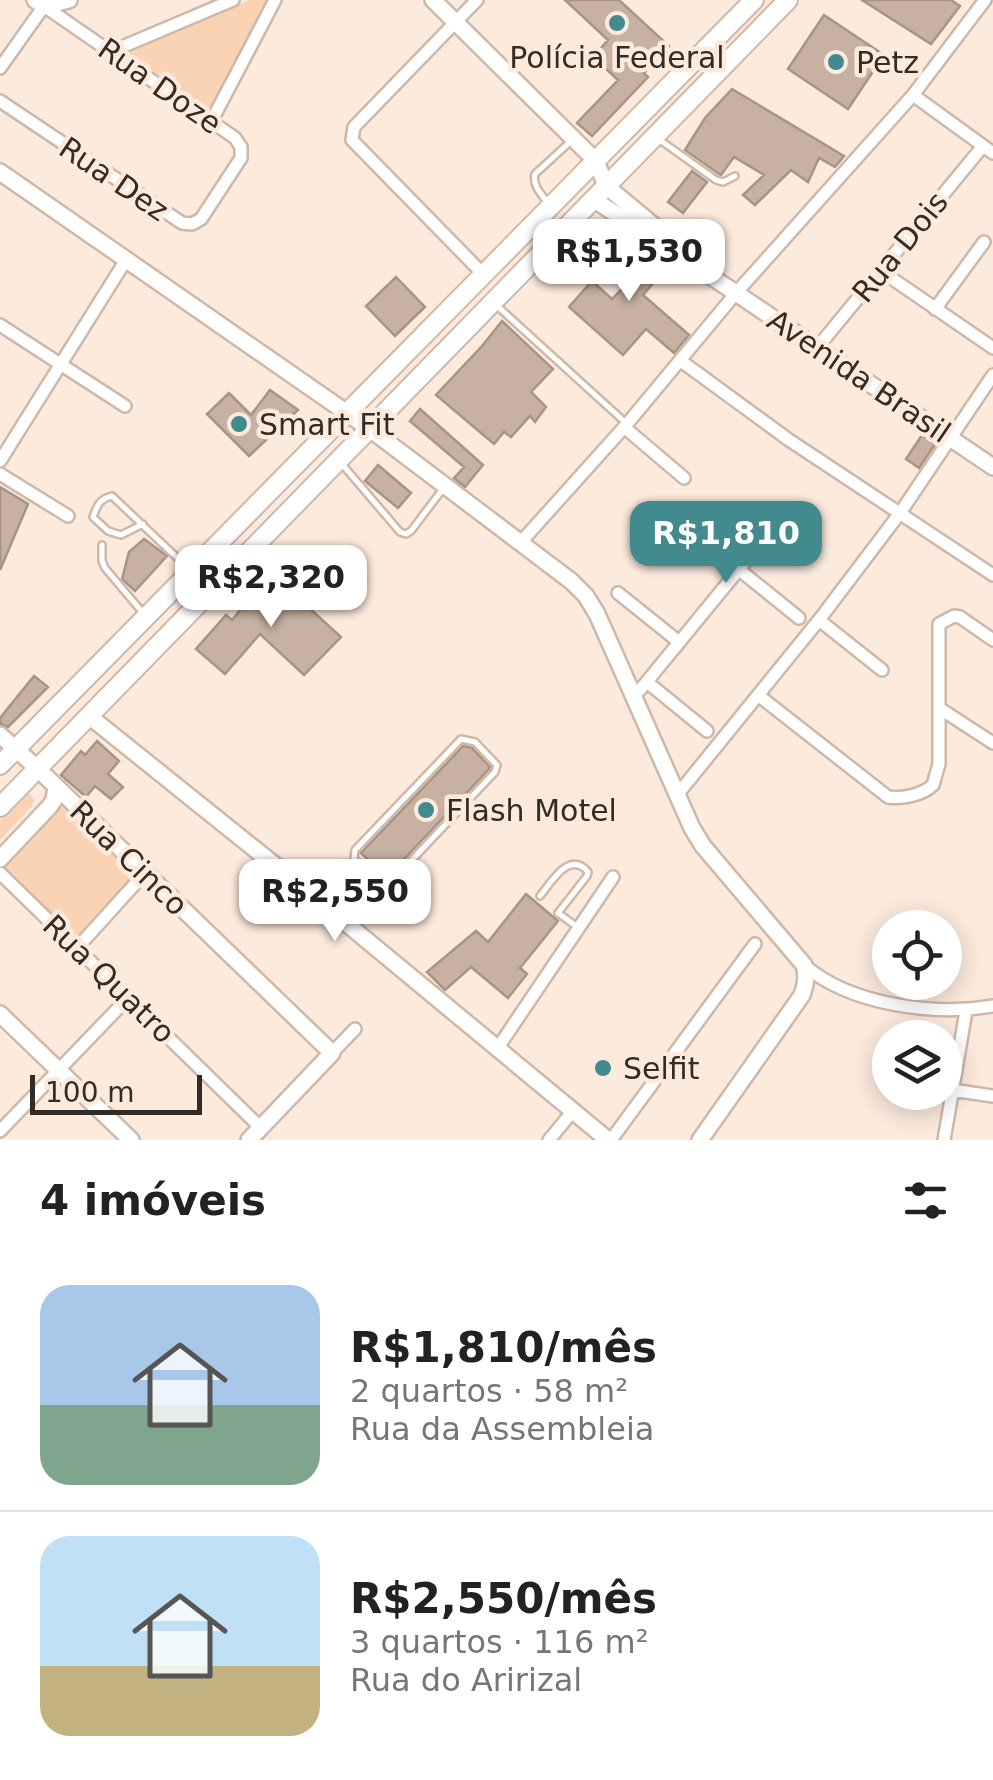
<!DOCTYPE html>
<html lang="pt">
<meta charset="utf-8">
<style>
body{margin:0;font-family:"DejaVu Sans",sans-serif;background:#f6f6f6;color:#222;height:100vh;display:flex;flex-direction:column;font-size:38px;white-space:nowrap}
*{box-sizing:border-box;margin:0}
p{font-size:32px;color:#767676}
.icon{flex:none;width:55px;height:55px;fill:none;stroke:currentColor;stroke-width:2;stroke-linecap:round;stroke-linejoin:round}
.map{position:relative;height:1140px;overflow:hidden}
.side{display:flex;flex-direction:column;background:#fff;flex:1}
.side>*{flex:none}
.tools{position:absolute;left:872px;top:910px;display:grid;gap:20px}
.tools a{display:grid;place-items:center;width:90px;height:90px;border-radius:50%;background:#fff;box-shadow:0 5px 25px #0003;font-size:50px}
.scale{position:absolute;left:30px;bottom:25px;width:172px;box-sizing:border-box;padding-left:10px;border:5px solid #332b25;border-top:0;font-size:28px;line-height:35px;white-space:nowrap;color:#332b25;-webkit-text-stroke:8px #fceadd;paint-order:stroke}
.price{position:absolute;translate:-50% -85px;padding:0 22px;border-radius:20px;background:#fff;color:#222;font-size:32px;line-height:65px;filter:drop-shadow(0 2px 5px #0008)}
.price::after{content:'';position:absolute;left:50%;top:60px;width:30px;height:22px;margin-left:-15px;background:inherit;clip-path:polygon(0 0,100% 0,50% 100%)}
.price.current{background:#428a8d;color:#fff}
ul{padding:0;list-style:none}
li{display:flex;align-items:center;gap:30px;height:250px;padding:0 40px}
li+li{border-top:2px solid #e0e0e0}
li span{display:grid;place-items:center;flex:none;width:280px;height:200px;border-radius:30px;color:#555}
li>.icon{margin-inline-start:auto}
span .icon{width:120px;height:120px;fill:#fffc;stroke-width:1}
li b{font-size:42px}
h2{display:flex;justify-content:space-between;align-items:center;height:120px;padding:0 40px;font-size:42px}
.map>svg:first-child{display:block}
.green{fill:#fad3b5}
.building{fill:#c6b1a2;stroke:#a89485;stroke-width:2.5}
.lines{fill:none;stroke-linecap:round;stroke-linejoin:round}
.lane-casing{stroke:#ceb9a9;stroke-width:10}
.street-casing{stroke:#ceb9a9;stroke-width:16}
.secondary-casing{stroke:#ceb9a9;stroke-width:20}
.primary-casing{stroke:#ceb9a9;stroke-width:22}
.lane{stroke:#fff;stroke-width:5}
.street{stroke:#fff;stroke-width:11}
.secondary{stroke:#fff;stroke-width:15}
.primary{stroke:#fff;stroke-width:18}
.poi-dot{fill:#428a8d;stroke:#fceadd;stroke-width:4}
.labels{text-anchor:middle;dominant-baseline:central;stroke-width:9;stroke-linejoin:round;paint-order:stroke}
.poi-label{font-size:30px;fill:#332b25;stroke:#fceadd;text-anchor:start}
.street-label{font-size:30px;fill:#332b25;stroke:#fceadd}
</style>
<div class="map">
<svg width="993" height="1140" viewBox="0 0 993 1140">
<rect width="100%" height="100%" fill="#fceadd"/>
<path class="green" d="M250,0H267L208,113L122,55Z
M27,790L34,800L32,806L0,840V820Z
M63,803L137,873L75,939L2,865Z"/>
<path class="building" d="M565,0H619L669,46L644,73L648,77L592,136L577,123L618,80L593,57L608,40Z
M862,0H951L960,6L931,44Z
M824,15L884,55L848,109L788,69Z
M732,89L844,156L835,167L819,158L808,182L791,170L755,205L743,195L764,175L734,157L721,175L719,174L685,150L705,118Z
M692,171L707,182L683,213L668,202Z
M633,239L667,267L643,295L689,335L674,353L646,329L623,355L569,307L592,281L612,299L628,283L609,267Z
M396,277L425,307L395,336L366,306Z
M502,321L553,369L531,392L546,407L535,422L530,416L511,437L504,432L494,444L436,395L482,346Z
M270,390L298,410L249,456L207,414L229,393L251,415Z
M420,409L483,465L465,487L454,478L464,467L410,421Z
M922,435L935,444L919,468L906,459Z
M378,465L411,493L398,508L365,481Z
M0,487L28,504L0,570Z
M144,539L167,556L135,591L122,579L129,552Z
M271,573L341,637L304,675L260,634L225,674L196,649L226,615L232,620Z
M34,676L48,687L8,727L1,724L0,718Z
M97,741L119,761L108,774L123,787L111,799L95,786L86,797L61,775L81,751L85,755Z
M463,746L472,748L490,767L489,769L390,874L384,875L361,853Z
M526,894L558,921L520,968L527,974L508,998L471,967L445,990L427,972L476,931L488,942Z"/>
<g class="lines">
<defs>
<path id="lane" d="M657,138L716,180L723,182L735,176
M549,204C542,195 532,186 535,174L571,141
M495,304L627,424
M341,463L400,532L406,534L411,531L442,490
M143,524L121,535L108,531L93,517C97,506 99,499 112,496L190,570
M102,545V561L105,568L143,613
M461,739L475,742L497,765L495,772L393,880L382,882L354,859L355,850Z
M321,896L348,882L365,870
M540,896C552,881 570,850 588,872L587,876L558,913L576,926
M327,904L374,877"/>
<path id="street" d="M477,0L354,127L352,140L484,275
M110,52L233,0
M0,68L44,6L43,0
M913,95L993,153
M0,101L182,223L192,224L201,219L241,158V147L235,138L44,6
M211,122L275,0
M881,271L993,348
M935,309L984,242
M0,325L125,406
M817,348L983,146
M681,361L789,440L993,575
M624,427L684,478
M0,461L126,260
M0,474L68,516
M680,522L799,618
M521,542L627,424L736,293L913,95L985,0
M618,593L679,642
M819,620L882,670
M647,682L707,731
M633,693L640,690L763,540
M758,695L888,797C903,799 922,795 933,785L939,764V624L954,616L960,617L993,640
M939,708L993,743
M677,795L819,620L900,513L993,375
M0,873L261,1128
M77,948L144,874
M804,965C850,1005 934,1016 993,1006
M497,1049L613,877
M332,1053L355,1029
M952,1090L993,1096
M0,1131L128,998
M549,1140L573,1111
M611,1140L755,944
M944,1140L966,1011"/>
<path id="secondary" d="M35,0L44,6L69,0
M433,0L596,161L606,186L671,240
M0,172L370,429L571,581L586,596L597,614L692,828L703,846L804,965C807,976 806,984 802,995L700,1140
M593,199L736,293L993,467
M89,716L317,899L608,1140
M0,735L37,768L332,1053L249,1140
M0,859L50,806L54,800L56,787
M0,1014L131,1140"/>
<path id="primary" d="M0,765L754,0
M0,807L788,0"/>
</defs>
<use href="#lane" class="lane-casing"/>
<use href="#street" class="street-casing"/>
<use href="#secondary" class="secondary-casing"/>
<use href="#primary" class="primary-casing"/>
<use href="#lane" class="lane"/>
<use href="#street" class="street"/>
<use href="#secondary" class="secondary"/>
<use href="#primary" class="primary"/>
</g>
<g class="poi-dot">
<circle cx="617" cy="23" r="10"/>
<circle cx="836" cy="62" r="10"/>
<circle cx="239" cy="424" r="10"/>
<circle cx="426" cy="810" r="10"/>
<circle cx="603" cy="1068" r="10"/>
</g>
<g class="labels">
<g class="poi-label">
<text x="617" y="57" text-anchor="middle">Polícia Federal</text>
<text x="856" y="62">Petz</text>
<text x="259" y="424">Smart Fit</text>
<text x="446" y="810">Flash Motel</text>
<text x="623" y="1068">Selfit</text>
</g>
<g class="street-label">
<text transform="translate(160 86) rotate(35)">Rua Doze</text>
<text transform="translate(114 179) rotate(34)">Rua Dez</text>
<text transform="translate(900 247) rotate(-51)">Rua Dois</text>
<text transform="translate(859 376) rotate(34)">Avenida Brasil</text>
<text transform="translate(129 858) rotate(44)">Rua Cinco</text>
<text transform="translate(109 979) rotate(44)">Rua Quatro</text>
</g>
</g>
</svg>
<div class="tools">
<a><svg class="icon" aria-label="locate" viewBox="0 0 24 24"><circle cx="12" cy="12" r="6"/><path d="M12 2v4M12 18v4M2 12h4M18 12h4"/></svg></a>
<a><svg class="icon" aria-label="layers" viewBox="0 0 24 24"><path d="M12 4l9 5-9 5-9-5zM3 14l9 5 9-5"/></svg></a>
</div>
<div class="scale">100 m</div>
<b class="price" style="left:629px;top:304px">R$1,530</b>
<b class="price current" style="left:726px;top:586px">R$1,810</b>
<b class="price" style="left:271px;top:630px">R$2,320</b>
<b class="price" style="left:335px;top:944px">R$2,550</b>
</div>
<section class="side">
<h2>4 imóveis<svg class="icon" aria-label="filters" viewBox="0 0 24 24"><path d="M4 7h16M4 17h16"/><circle cx="9" cy="7" r="2"/><circle cx="15" cy="17" r="2"/></svg></h2>
<ul>
<li><span style="background:linear-gradient(#a9c7e8 60%,#7fa58c 0)"><svg class="icon" aria-label="home" viewBox="0 0 24 24"><path d="M3 11l9-7 9 7M6 9v11h12V9"/></svg></span><div><b>R$1,810/mês</b><p>2 quartos · 58 m²</p><p>Rua da Assembleia</p></div></li>
<li><span style="background:linear-gradient(#bfe0f5 65%,#c2b280 0)"><svg class="icon" aria-label="home" viewBox="0 0 24 24"><path d="M3 11l9-7 9 7M6 9v11h12V9"/></svg></span><div><b>R$2,550/mês</b><p>3 quartos · 116 m²</p><p>Rua do Aririzal</p></div></li>
</ul>
</section>
